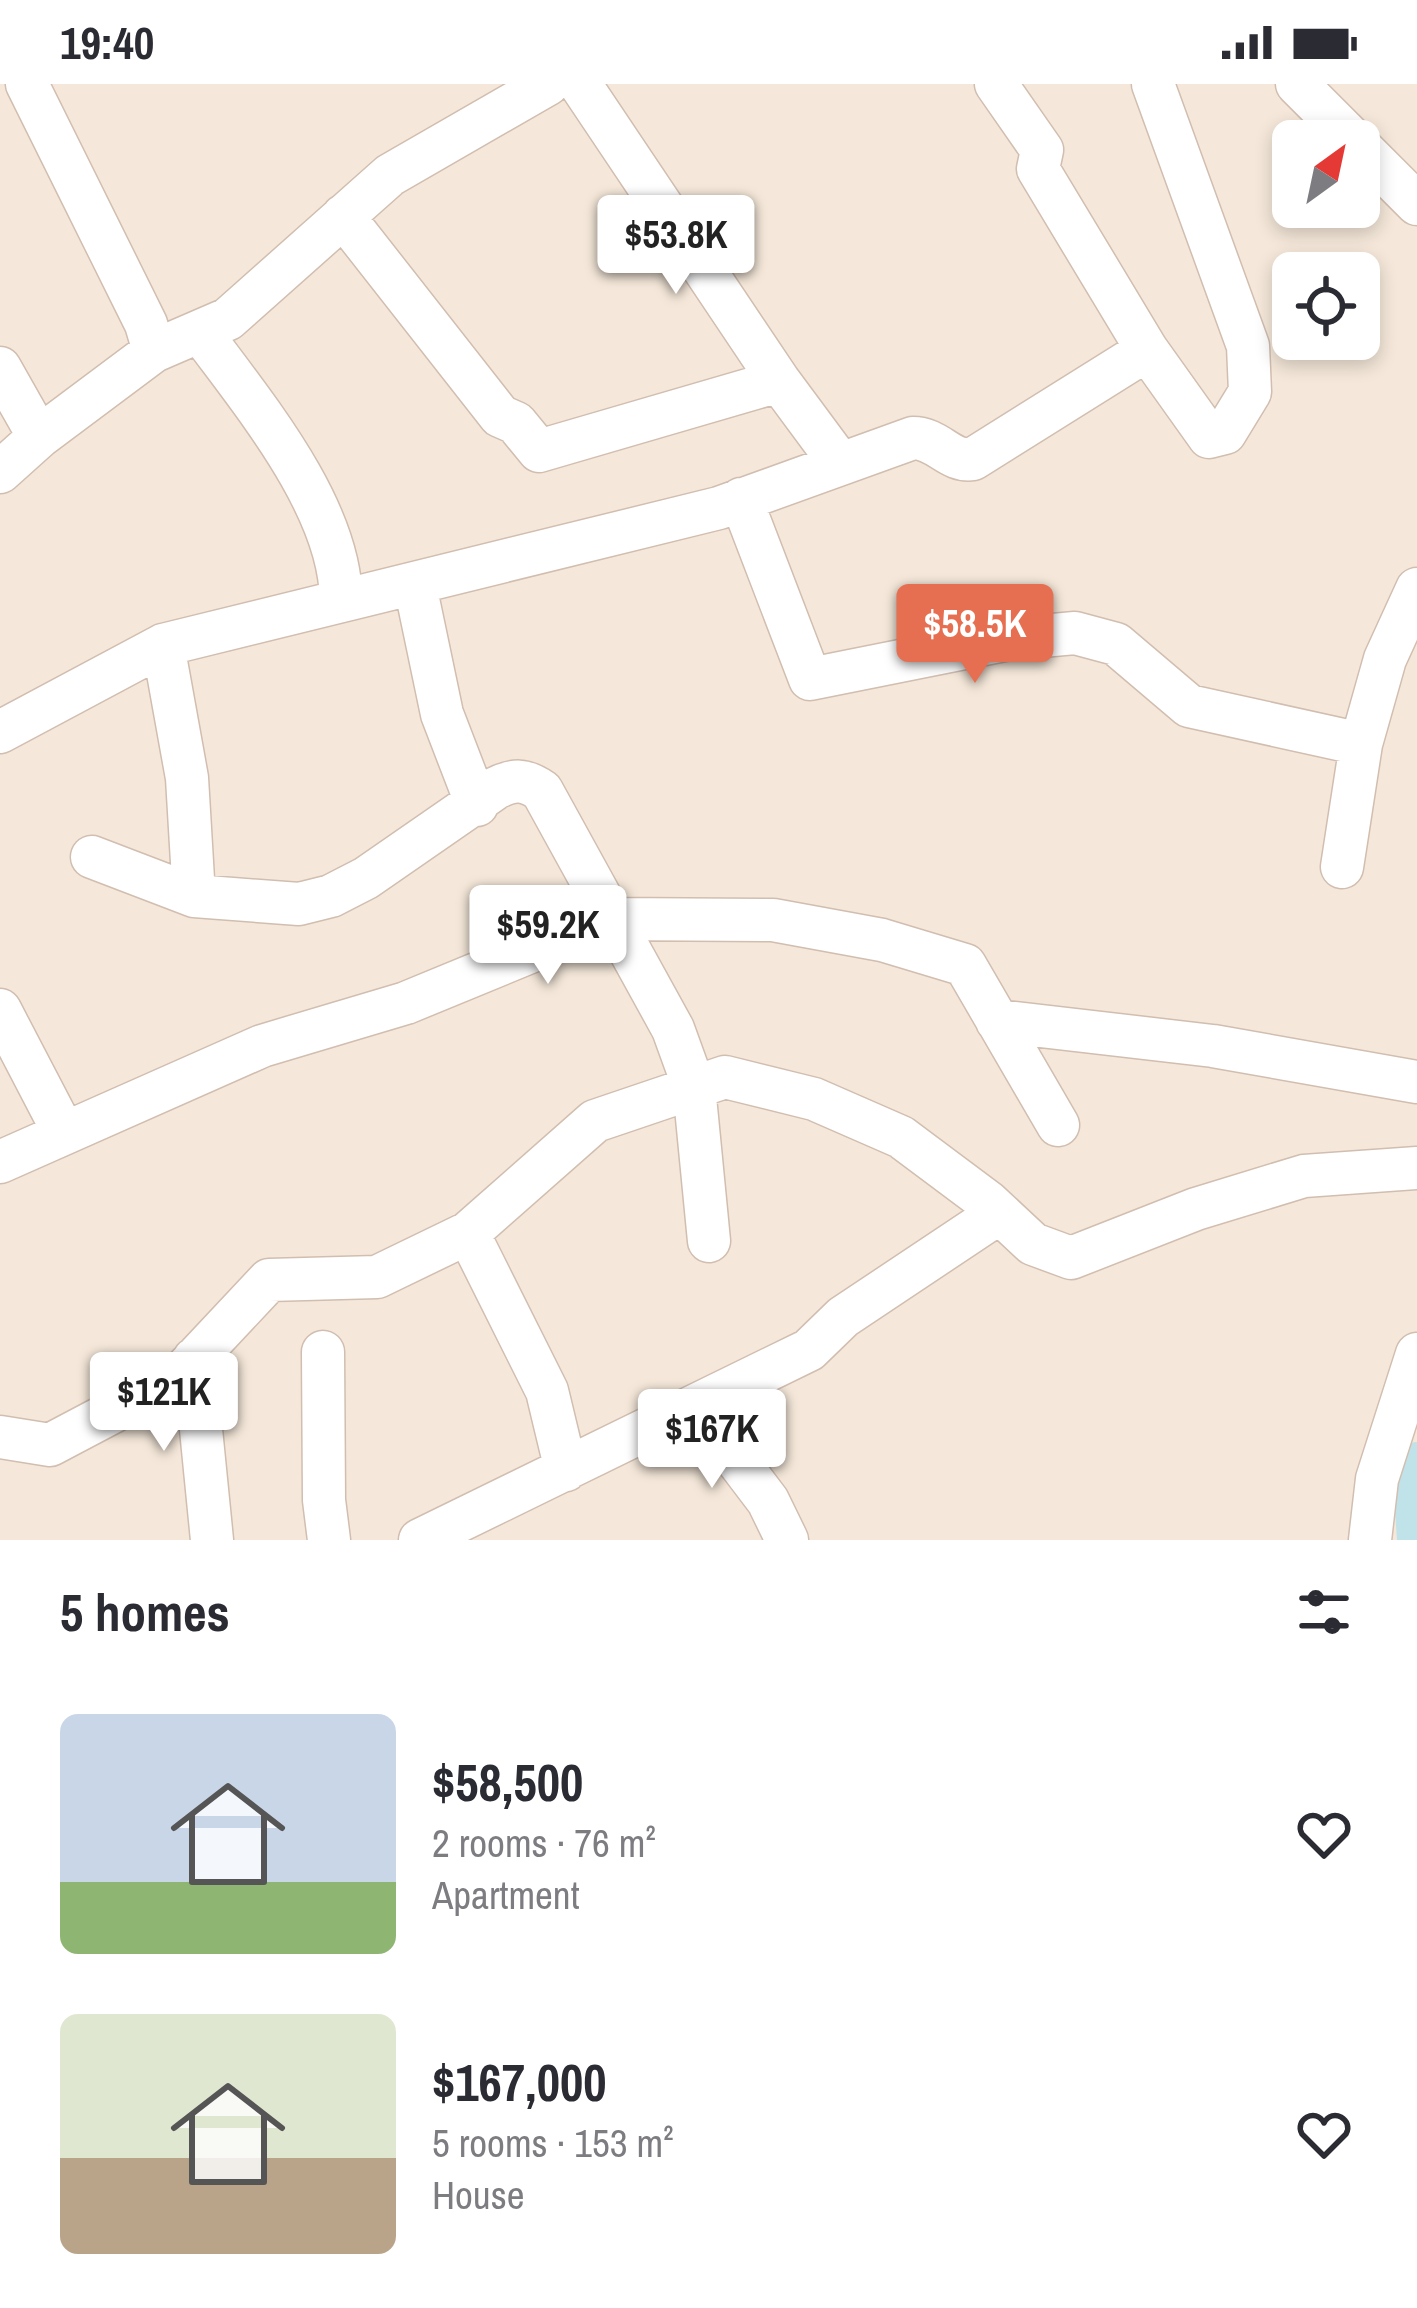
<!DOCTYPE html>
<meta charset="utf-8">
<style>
body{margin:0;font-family:"Archivo Narrow",sans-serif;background:#f2f2f3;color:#2b2b33;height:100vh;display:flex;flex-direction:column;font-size:45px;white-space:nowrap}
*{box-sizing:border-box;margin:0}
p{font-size:39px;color:#7c7c81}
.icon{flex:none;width:66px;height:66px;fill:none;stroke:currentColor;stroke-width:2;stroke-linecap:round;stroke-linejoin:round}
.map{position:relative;height:1456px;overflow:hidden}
.panel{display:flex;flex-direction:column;background:#fff;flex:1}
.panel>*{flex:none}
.needle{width:78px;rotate:33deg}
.fabs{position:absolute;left:1272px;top:36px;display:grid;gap:24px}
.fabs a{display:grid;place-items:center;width:108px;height:108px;border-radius:18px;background:#fff;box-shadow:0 6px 18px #0003;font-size:60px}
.price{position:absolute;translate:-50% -102px;padding:0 27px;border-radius:12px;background:#fff;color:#222;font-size:39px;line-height:78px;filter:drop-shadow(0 3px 6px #0008)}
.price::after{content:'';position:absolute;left:50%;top:72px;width:36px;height:27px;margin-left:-18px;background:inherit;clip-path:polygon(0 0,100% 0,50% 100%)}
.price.active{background:#e76f51;color:#fff}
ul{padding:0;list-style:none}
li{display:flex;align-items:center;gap:36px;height:300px;padding:0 60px}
li span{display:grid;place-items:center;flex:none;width:336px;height:240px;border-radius:18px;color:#555}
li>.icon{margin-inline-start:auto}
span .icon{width:144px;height:144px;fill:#fffc;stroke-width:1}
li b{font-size:51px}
h2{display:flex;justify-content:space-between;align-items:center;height:144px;padding:0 60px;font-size:51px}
.status{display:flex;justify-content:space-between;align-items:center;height:84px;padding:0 60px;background:#fff;direction:ltr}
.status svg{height:33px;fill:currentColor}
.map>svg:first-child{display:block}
.residential{fill:#f5e8da;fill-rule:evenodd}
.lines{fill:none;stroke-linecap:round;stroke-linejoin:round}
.canal{stroke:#bfe3e8;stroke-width:30}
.minor-casing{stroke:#d1beb0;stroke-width:45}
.minor{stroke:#fff;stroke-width:42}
</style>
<div class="status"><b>19:40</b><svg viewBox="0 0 49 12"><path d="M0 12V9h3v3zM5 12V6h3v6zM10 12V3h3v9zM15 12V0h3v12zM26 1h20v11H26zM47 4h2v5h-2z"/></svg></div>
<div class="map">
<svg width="1417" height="1456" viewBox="0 0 1417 1456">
<rect width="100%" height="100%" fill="#fdf6ec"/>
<path class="residential" d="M0,0H1417V1456H0ZM1293,57H1359V123H1293ZM1293,189H1359V255H1293Z"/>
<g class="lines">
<path class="canal" d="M1412,1456L1408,1396L1417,1373"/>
<defs>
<path id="minor" d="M27,0L146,240L154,267
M580,0L779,297L839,378
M996,0L1042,66L1038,85L1147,266L1209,353L1225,349L1250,308L1248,262L1153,0
M1297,0L1354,57
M1359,62L1417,120
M343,132L500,332L516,339L539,367L779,297
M201,249C254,321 341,424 341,517
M0,284L39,353
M0,388L39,353L154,267L228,235L390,91L548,0
M741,415L810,595L1010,555L1075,549L1116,560L1189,622L1361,660
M415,501L442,630L477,721
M163,561L187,694L194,812
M0,648L163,561L719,424L913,354C938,354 950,379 973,375L1147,266
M92,773L194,812L299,820L331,812L366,794L496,704C514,695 525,695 542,707L673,945L694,1003L709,1157
M1342,783L1361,660L1385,575L1417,505
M0,926L63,1047
M997,937L1213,962L1417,998
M0,1078L262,962L406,919L610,835L773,836L882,856L965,881L1058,1041
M468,1149L547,1307L566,1386
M323,1268L324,1416L329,1456
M194,1275L212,1456
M696,1322L768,1417L787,1456
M0,1353L50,1361L177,1294L269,1196L377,1193L468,1149L595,1037L725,993L814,1015L901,1053L988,1118L1033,1160L1071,1174L1196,1125L1304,1092L1417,1084
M420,1456L809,1266L843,1233L999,1129
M1370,1456L1377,1395L1417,1270"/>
</defs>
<use href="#minor" class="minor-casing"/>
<use href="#minor" class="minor"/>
</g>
</svg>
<div class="fabs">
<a><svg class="needle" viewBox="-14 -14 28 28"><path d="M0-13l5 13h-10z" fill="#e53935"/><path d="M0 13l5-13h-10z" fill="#7c7c81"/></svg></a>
<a><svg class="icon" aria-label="locate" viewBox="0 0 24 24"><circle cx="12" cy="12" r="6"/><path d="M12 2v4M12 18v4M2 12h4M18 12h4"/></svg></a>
</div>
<b class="price" style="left:676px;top:213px">$53.8K</b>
<b class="price active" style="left:975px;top:602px">$58.5K</b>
<b class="price" style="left:548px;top:903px">$59.2K</b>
<b class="price" style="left:164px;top:1370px">$121K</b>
<b class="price" style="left:712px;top:1407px">$167K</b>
</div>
<section class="panel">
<h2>5 homes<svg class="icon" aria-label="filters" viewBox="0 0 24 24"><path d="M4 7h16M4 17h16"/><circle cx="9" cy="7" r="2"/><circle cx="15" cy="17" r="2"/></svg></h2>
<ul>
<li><span style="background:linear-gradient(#c9d6e8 70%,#8fb573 0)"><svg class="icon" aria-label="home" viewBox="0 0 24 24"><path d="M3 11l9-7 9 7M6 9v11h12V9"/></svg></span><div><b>$58,500</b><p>2 rooms · 76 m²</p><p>Apartment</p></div><svg class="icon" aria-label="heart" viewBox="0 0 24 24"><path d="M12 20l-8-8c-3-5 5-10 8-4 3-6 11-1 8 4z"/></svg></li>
<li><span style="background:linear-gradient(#dfe7d0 60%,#b9a48a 0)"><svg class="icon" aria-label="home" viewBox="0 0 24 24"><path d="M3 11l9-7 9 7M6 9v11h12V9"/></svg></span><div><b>$167,000</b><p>5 rooms · 153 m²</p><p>House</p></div><svg class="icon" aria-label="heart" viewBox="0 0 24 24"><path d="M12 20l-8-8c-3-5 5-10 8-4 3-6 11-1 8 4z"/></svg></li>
</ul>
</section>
